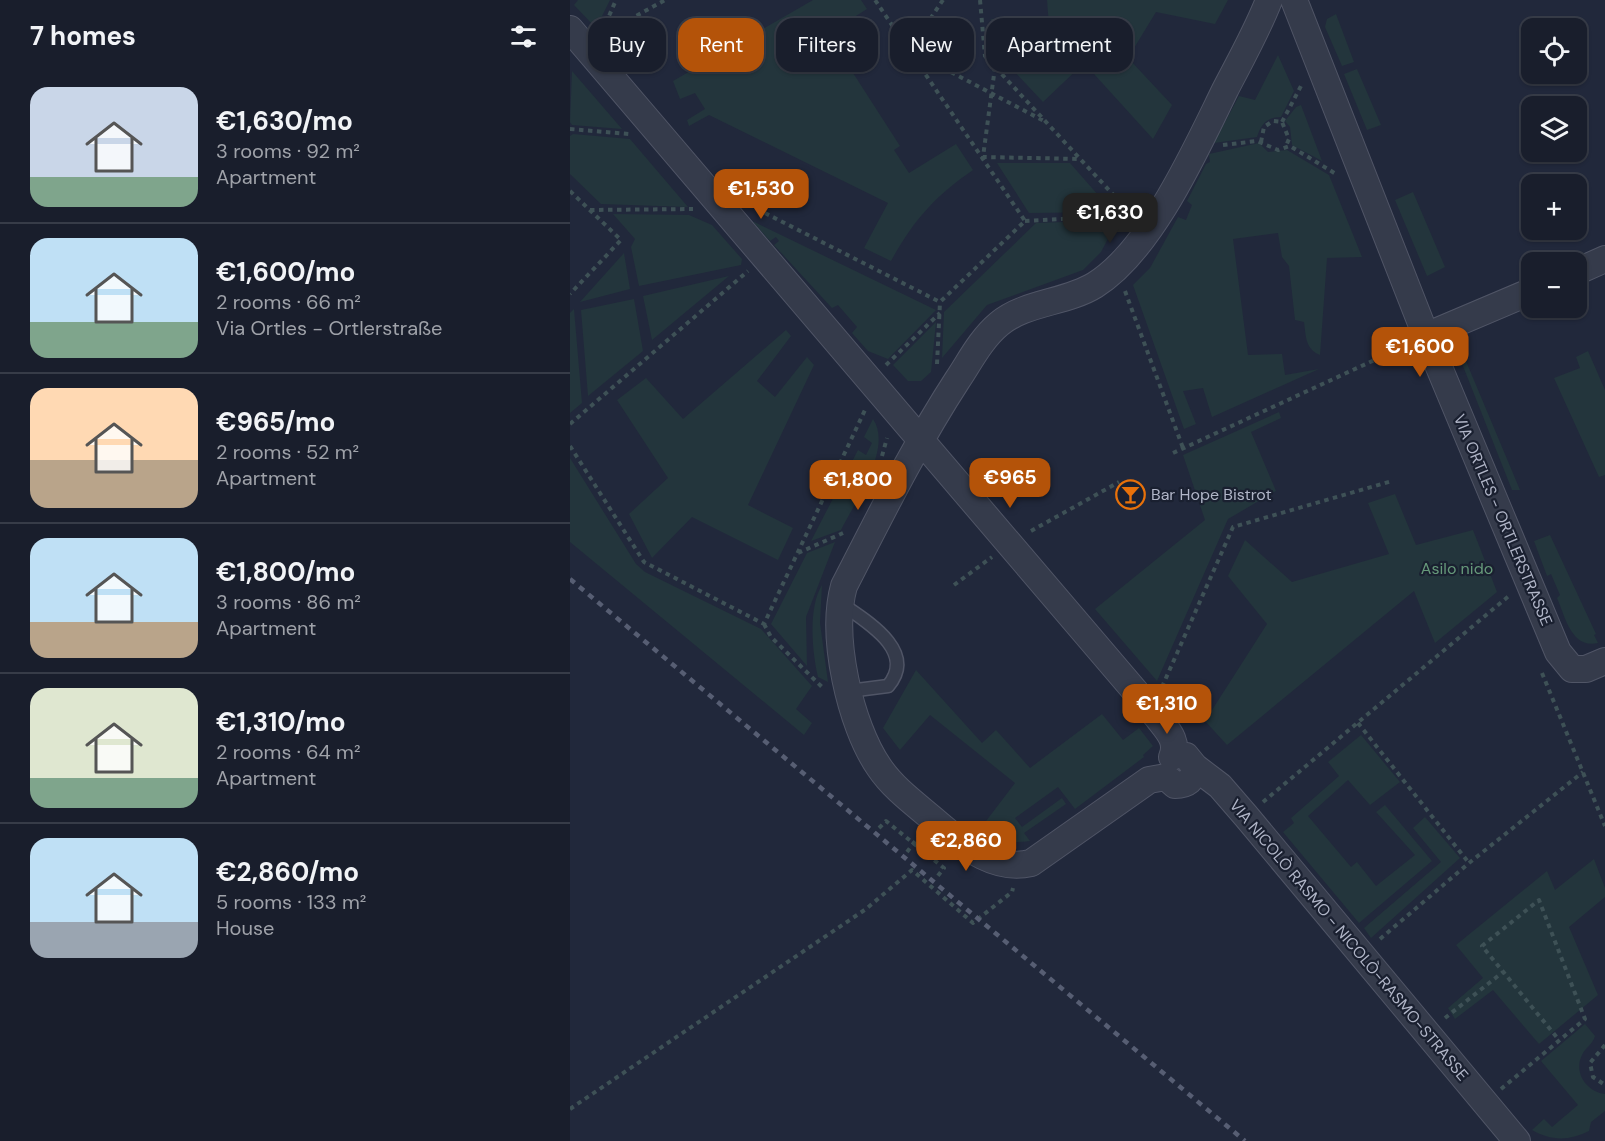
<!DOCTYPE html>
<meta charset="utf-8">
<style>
body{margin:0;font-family:"DM Sans",sans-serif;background:#262b38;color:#f1f3f6;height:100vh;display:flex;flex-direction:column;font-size:22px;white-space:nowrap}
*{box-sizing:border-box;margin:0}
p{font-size:20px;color:#9fa2a9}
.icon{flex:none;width:33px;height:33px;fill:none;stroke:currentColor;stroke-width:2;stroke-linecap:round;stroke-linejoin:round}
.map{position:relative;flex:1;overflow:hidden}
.panel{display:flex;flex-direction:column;background:#191e2c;width:570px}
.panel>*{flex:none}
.top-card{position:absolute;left:18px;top:18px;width:570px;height:54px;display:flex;gap:12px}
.controls{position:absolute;left:951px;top:18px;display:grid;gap:12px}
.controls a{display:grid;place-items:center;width:66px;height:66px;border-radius:12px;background:#191e2c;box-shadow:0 2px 4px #0004,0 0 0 2px #373c48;font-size:30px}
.price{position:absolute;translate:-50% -51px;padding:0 14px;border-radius:12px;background:#b45309;color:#fff;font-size:20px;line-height:39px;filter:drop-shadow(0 2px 3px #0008)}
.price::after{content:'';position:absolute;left:50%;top:36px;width:18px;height:14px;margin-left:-9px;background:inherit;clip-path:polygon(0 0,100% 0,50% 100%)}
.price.on{background:#222;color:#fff}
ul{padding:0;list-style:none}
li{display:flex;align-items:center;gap:18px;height:150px;padding:0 30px}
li+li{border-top:2px solid #373c48}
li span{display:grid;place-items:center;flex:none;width:168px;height:120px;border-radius:18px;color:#555}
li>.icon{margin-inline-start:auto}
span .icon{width:72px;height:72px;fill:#fffc;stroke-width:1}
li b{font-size:26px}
h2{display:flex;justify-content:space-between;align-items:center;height:72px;padding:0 30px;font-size:26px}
.pill{padding:0 21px;border-radius:18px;background:#191e2c;box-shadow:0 2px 4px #0004,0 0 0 2px #373c48;font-size:21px;line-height:54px}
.pill.on{background:#b45309;color:#fff}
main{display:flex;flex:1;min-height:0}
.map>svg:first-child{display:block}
.green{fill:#23353c}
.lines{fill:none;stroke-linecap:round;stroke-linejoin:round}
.lane-casing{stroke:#505566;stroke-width:15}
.street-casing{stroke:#505566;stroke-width:28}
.path{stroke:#3e5156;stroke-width:4;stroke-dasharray:4.5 4.5;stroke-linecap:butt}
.lane{stroke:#353b4b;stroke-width:12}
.street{stroke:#353b4b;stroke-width:26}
.rail{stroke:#575e73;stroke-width:4.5;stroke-dasharray:6 6;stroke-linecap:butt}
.labels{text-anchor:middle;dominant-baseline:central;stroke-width:4.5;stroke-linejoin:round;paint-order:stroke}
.poi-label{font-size:16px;fill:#b0b5c7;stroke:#1a2030;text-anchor:start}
.street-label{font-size:16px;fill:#b0b5c7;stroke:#1a2030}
.park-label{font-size:16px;fill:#66997a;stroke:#1a2030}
</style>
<main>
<section class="panel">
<h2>7 homes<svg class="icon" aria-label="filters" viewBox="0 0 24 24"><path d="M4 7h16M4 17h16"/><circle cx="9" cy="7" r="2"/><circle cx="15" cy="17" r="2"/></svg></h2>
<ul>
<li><span style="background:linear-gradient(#c9d6e8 75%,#7fa58c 0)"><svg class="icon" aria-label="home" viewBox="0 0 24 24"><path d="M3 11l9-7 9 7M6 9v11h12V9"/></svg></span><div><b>€1,630/mo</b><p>3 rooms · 92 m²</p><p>Apartment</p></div></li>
<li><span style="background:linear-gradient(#bfe0f5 70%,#7fa58c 0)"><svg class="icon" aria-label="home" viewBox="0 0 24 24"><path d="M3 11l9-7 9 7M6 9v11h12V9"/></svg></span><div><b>€1,600/mo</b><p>2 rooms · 66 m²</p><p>Via Ortles - Ortlerstraße</p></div></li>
<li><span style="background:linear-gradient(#ffd9b3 60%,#b9a48a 0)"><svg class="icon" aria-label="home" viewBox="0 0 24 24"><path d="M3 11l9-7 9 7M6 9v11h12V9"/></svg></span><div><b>€965/mo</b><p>2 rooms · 52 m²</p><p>Apartment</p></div></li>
<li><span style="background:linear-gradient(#bfe0f5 70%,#b9a48a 0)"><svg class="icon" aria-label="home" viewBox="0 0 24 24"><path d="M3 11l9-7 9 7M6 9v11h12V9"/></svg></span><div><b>€1,800/mo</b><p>3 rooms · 86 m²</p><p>Apartment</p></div></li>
<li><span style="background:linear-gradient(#dfe7d0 75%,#7fa58c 0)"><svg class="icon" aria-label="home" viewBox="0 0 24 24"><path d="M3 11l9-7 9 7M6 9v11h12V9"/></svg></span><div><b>€1,310/mo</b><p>2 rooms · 64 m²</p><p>Apartment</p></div></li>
<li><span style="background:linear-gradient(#bfe0f5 70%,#9aa5b1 0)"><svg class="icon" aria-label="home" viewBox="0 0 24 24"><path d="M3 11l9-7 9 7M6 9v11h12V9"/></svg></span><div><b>€2,860/mo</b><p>5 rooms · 133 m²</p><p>House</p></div></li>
</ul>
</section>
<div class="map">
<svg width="1035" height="1141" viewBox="0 0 1035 1141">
<rect width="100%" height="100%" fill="#21283b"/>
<path class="green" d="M8,0H40L30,20L24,26L4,5Z
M243,0H291L297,9L251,38L269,66L276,62L330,146L324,150L339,173L386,144L403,170C365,196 343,221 321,261L294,248L318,203L139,115L119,126L117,120L135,109L125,93L110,99L103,81Z
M477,0H658L645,24L586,12L558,58L602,105L583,139L514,63L473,102L424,50L421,19L447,18L449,42L480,39Z
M766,14L784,62L772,66L755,27L757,19Z
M708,55L724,91L711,117C697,117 691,124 687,137L644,143L669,96L685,100Z
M787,69L811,125L797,130L774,74Z
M2,71L52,129L2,125L0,122Z
M731,105L752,161L722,145L720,127L715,121L726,107Z
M3,134L60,139L118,207L31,204L0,174V136Z
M689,143L698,152L717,150L759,175L792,257L757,258L750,355C735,349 736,336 734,322L725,320L719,266L712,257L708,233L663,239L678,355L712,354L715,375L749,369L642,417L633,388L613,391L626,424L614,429L563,285L580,268L608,217L616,220L622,205L617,201L636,164L640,162L639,154Z
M427,163H500L543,212L459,213Z
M843,192L875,267L857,276L825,200Z
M43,214L119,215L142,225L172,259L171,265L69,286L61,247L65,239Z
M548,220L531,252L513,270L417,305L372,358L374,312L466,223Z
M182,221L366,310L318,359L298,351L282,333L287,327L268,305L262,308L204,245L209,241L206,237L200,241Z
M54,253L60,289L10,302Z
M159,276L82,340L73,296Z
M64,299L73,351L18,396L11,310Z
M4,309L12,403L0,413V313Z
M366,322L361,372L351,381H338L323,365Z
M216,330L221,336L187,381L205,397L237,357L244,365L178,505L223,528L208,560L122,517L82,558L59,514L98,478L47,400L76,378L113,419Z
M1018,351L1035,390V475L1029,477L984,378L1010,368L1006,357Z
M893,354L950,490H942L889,356Z
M709,412L711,418L681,432L706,491L658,519L587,681L525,609L635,520L613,455Z
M303,419C323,448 285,502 271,530L241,541L288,450L296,455L302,443L294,437Z
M0,458L66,564L75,572L191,629L242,686L226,709L242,723L234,735L0,542Z
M825,494L846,545L903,530L927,592L865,643L844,591L657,745L635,721L697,624L658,576L675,540L722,582L819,554L798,503Z
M980,535L1026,634L1024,635L1028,643C1001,649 995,616 987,598L990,595L981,574L977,576L964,541Z
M265,542L236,617L237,666L201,624L237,553Z
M252,585L250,623L258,682L248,677C242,652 238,607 252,585Z
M346,670L412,743L426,730L460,768L532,714L553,740L569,728L583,746L573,755L574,757L505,809L488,787L445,818L452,827L492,798L496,804L454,833L460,841C441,844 425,841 410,829L445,783L360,715L330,750L313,728Z
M791,735L830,782L800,805L778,780L738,816L781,867L787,862L806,886L845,855L806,812L815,805L862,861L789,923L713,832L724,823L721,818L769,776L758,762Z
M855,817L890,858L801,938L794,928L871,862L843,828Z
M1024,859L1035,888V897L999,927L1028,995L969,1044L923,990L885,1019L878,1008L913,978L886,945L977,871L985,890Z
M1015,1024L1025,1036C1023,1044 1015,1048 1012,1055C1003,1073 1017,1092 1035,1094V1111L1021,1122L1019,1131C999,1141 981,1141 962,1130L974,1119L982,1127L1008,1105L971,1061Z"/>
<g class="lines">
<defs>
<path id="lane" d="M270,603C296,621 348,651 318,686L279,691"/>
<path id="street" d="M724,0L856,336L988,652L1002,669H1016L1035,661
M0,29L588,718C597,730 609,741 602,757
M1006,272L1035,259
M856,336L962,291
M616,756L625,767L650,786L676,816L947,1141
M625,767C624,780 617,785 605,785L596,777L579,780L461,863C426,871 398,849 372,827C351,808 325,791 309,767C280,725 260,636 274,586C310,516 345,445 388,379C400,361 411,339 429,324C455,302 496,303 525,285C581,250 626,149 655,90C670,61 687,31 699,0"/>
</defs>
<use href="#lane" class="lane-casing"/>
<use href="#street" class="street-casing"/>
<path class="path" d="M373,0L339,50L474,121
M410,0L415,56L562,215
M32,32L46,0
M35,33L95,0
M425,67L413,157L511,159
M712,122L731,86
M0,129L59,134
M691,142L694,127L703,121L712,122L719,139L716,146
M653,145L687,141L708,150L720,146L766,174
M0,191L51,240L0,294
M187,209L370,302L455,221L305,0
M20,210L123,209
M455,221L559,215
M555,291L613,448
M367,364L370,302
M316,365L370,313
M0,424L178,271
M0,446L74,562L194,624L295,410
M603,453L837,345
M312,456L317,438
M461,531L549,482
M228,553L273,533
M384,585L422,557
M194,624L201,637L252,687
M972,673L1035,826
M592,687L663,527L822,481
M788,723L899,863
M693,802L940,595
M309,828L316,821L374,868L367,877
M337,852L349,836
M810,939L899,863L1013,772
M875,1018L933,972
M1035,1045L1020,1063L1023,1077L1035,1085
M931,1089L1015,1019L969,900L912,946L989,1040
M0,1109L296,909L342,870L403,923L442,892L443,888"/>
<use href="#lane" class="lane"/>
<use href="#street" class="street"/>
<path class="rail" d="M0,579L675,1141"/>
</g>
<defs>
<symbol id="bar-ring" viewBox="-11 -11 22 22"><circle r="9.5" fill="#1a2030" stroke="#e8710a" stroke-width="1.5"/><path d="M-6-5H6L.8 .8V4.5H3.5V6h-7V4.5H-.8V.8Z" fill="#e8710a"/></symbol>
</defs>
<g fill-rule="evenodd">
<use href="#bar-ring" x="544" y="478" width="33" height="33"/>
</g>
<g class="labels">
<g class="poi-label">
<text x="581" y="494">Bar Hope Bistrot</text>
</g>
<g class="street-label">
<text transform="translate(933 520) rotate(67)">VIA ORTLES - ORTLERSTRASSE</text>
<text transform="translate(779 940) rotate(50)">VIA NICOLÒ RASMO - NICOLÒ-RASMO-STRASSE</text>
</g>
<g class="park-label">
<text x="887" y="568">Asilo nido</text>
</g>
</g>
</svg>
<div class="controls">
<a><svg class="icon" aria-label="locate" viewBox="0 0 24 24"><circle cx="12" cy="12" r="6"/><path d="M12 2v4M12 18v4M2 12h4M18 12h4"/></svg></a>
<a><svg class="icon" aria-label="layers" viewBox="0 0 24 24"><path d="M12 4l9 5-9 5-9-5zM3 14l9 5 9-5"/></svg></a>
<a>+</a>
<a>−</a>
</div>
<b class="price" style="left:191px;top:220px">€1,530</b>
<b class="price on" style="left:540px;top:244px">€1,630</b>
<b class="price" style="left:850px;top:378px">€1,600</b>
<b class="price" style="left:440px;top:509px">€965</b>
<b class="price" style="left:288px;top:511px">€1,800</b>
<b class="price" style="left:597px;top:735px">€1,310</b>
<b class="price" style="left:396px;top:872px">€2,860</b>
<div class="top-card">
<a class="pill">Buy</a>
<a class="pill on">Rent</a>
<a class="pill">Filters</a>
<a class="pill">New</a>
<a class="pill">Apartment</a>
</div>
</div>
</main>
